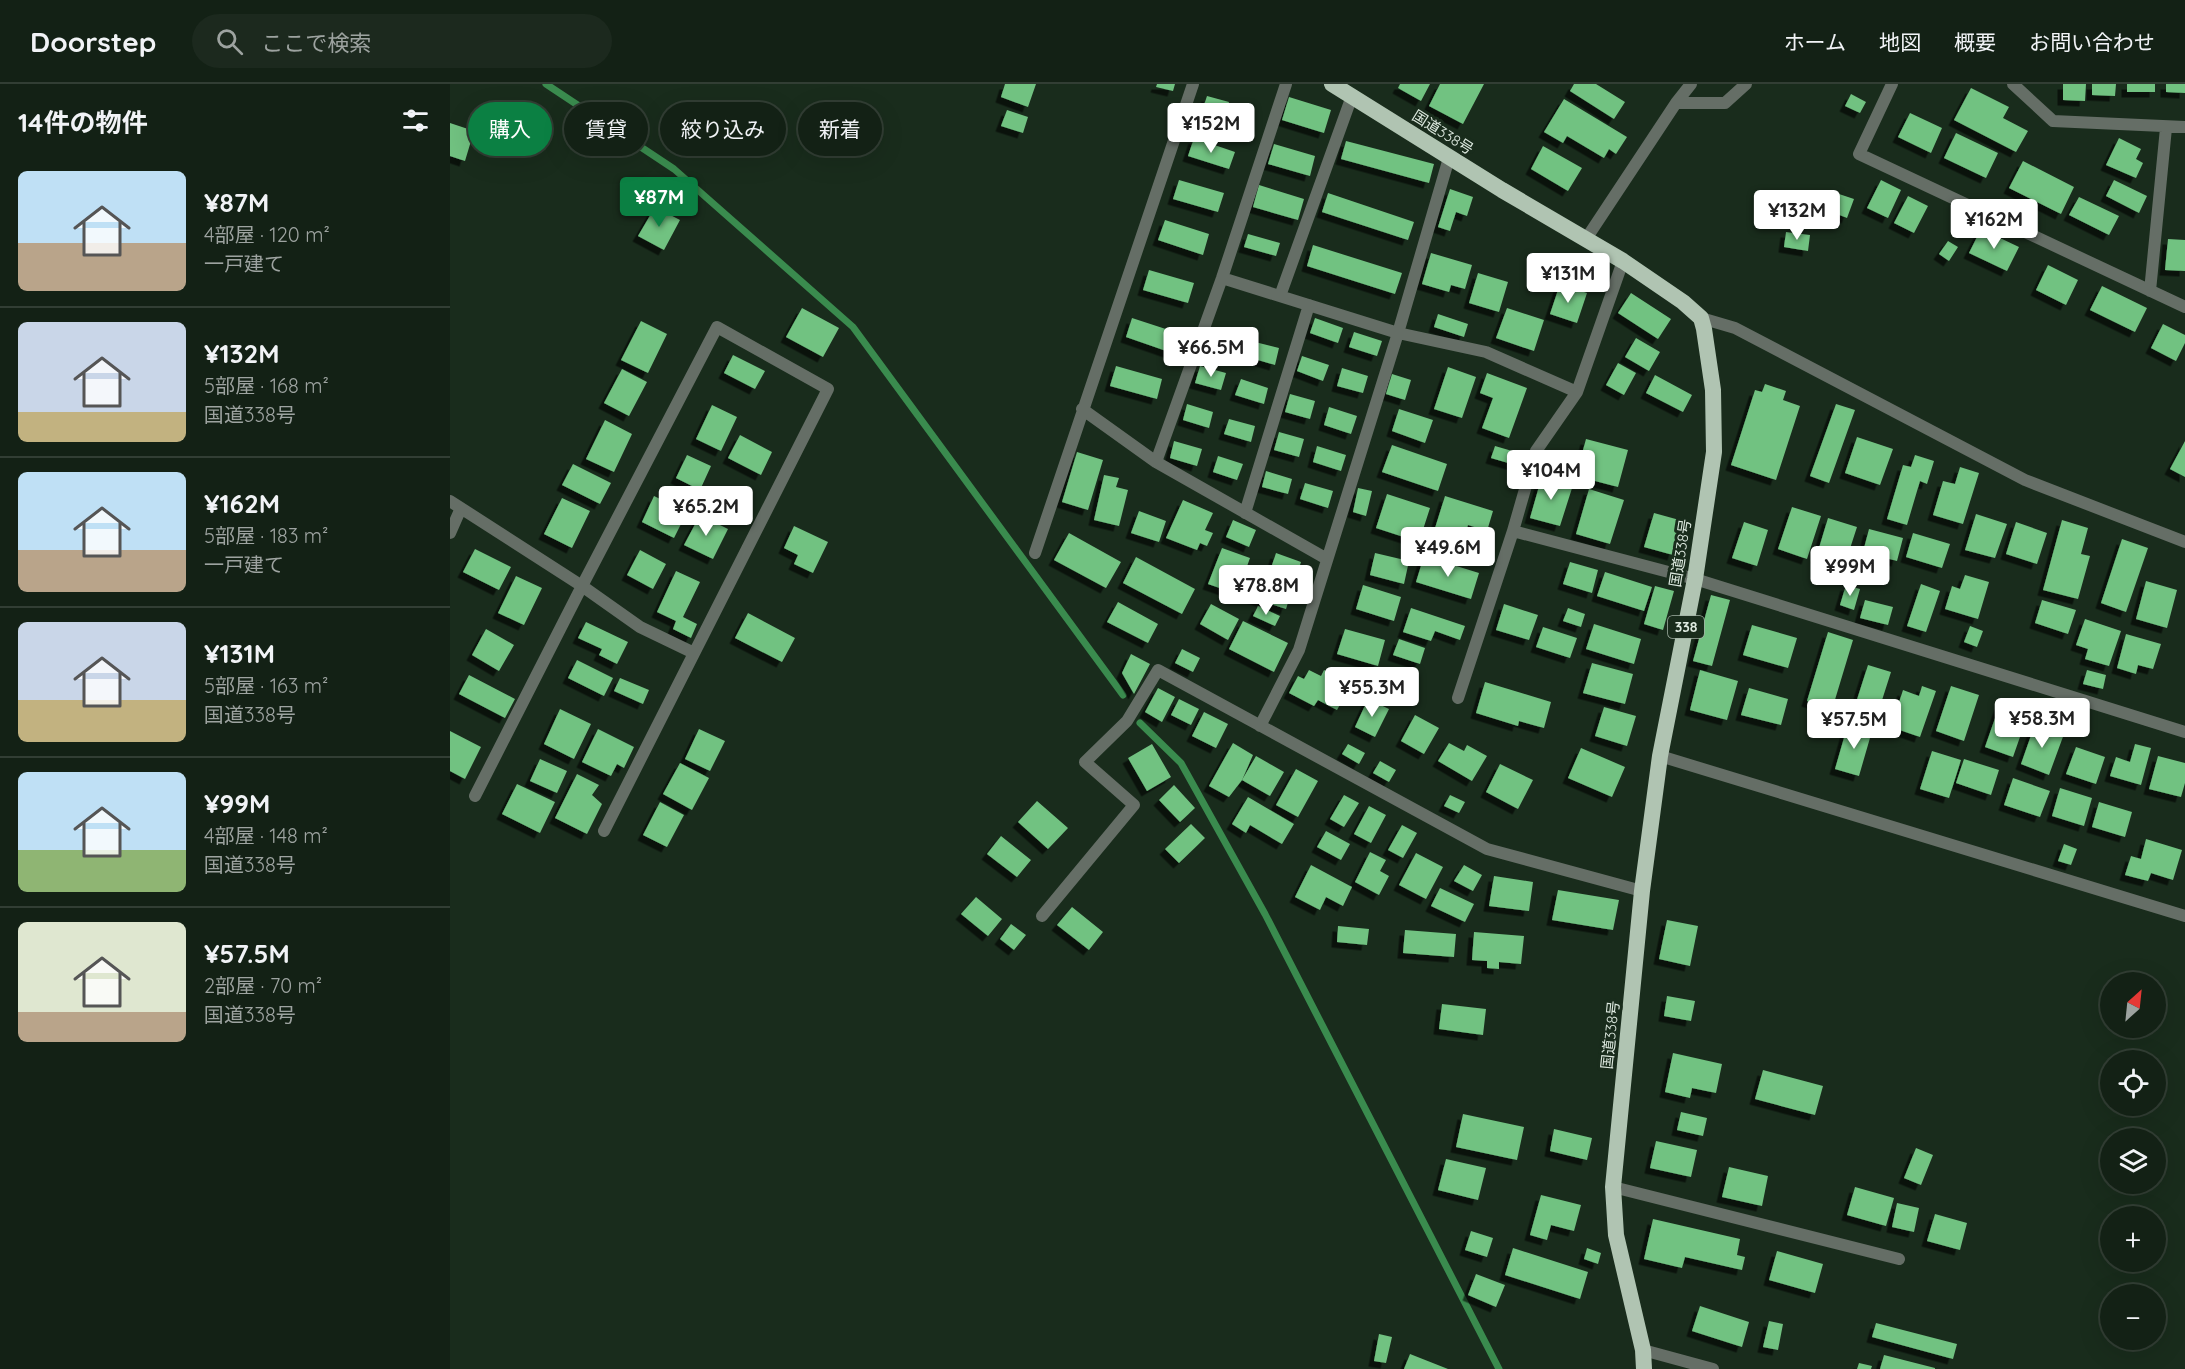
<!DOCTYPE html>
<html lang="ja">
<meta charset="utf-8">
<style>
body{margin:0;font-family:Quicksand,"Noto Sans JP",sans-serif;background:#1c291e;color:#f1f3f6;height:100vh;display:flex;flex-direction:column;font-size:22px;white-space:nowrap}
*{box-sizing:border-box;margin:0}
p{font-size:20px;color:#9da3a0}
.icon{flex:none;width:33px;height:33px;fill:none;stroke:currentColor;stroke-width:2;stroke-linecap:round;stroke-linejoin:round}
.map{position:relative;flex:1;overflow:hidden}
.drawer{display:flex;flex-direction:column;background:#132115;width:450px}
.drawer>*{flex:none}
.hud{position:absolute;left:18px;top:18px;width:570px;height:54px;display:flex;gap:12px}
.needle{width:39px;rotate:27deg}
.controls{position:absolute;left:1650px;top:888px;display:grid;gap:12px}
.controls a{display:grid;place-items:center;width:66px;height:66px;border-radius:50%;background:#132115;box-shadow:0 6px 24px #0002,0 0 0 2px #323e34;font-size:30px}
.price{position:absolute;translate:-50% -51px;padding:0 14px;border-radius:6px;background:#fff;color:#222;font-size:20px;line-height:39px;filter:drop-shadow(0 2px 3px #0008)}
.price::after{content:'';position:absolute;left:50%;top:36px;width:18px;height:14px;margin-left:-9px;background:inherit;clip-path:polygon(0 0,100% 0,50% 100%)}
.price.current{background:#0b8043;color:#fff}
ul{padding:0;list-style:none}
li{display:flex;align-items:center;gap:18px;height:150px;padding:0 18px}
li+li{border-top:2px solid #323e34}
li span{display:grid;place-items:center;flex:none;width:168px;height:120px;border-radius:9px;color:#555}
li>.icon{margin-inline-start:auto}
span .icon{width:72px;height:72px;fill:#fffc;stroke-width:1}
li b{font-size:26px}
h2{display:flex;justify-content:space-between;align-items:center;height:72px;padding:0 18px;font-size:26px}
.pill{padding:0 21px;border-radius:27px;background:#132115;box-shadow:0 6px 24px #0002,0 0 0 2px #323e34;font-size:21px;line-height:54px}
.pill.current{background:#0b8043;color:#fff}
header{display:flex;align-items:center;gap:36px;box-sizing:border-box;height:84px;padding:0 30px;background:#132115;border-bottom:2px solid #323e34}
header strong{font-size:28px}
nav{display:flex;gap:33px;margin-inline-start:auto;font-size:21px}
.search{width:420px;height:54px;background:#1c291e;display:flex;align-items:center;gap:15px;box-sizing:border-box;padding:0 21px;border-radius:33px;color:#9da3a0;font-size:22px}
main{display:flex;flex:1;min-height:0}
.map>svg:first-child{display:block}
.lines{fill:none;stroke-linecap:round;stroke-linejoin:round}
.stream{stroke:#3a8b4e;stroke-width:7}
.building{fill:#71c281;filter:url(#shadow)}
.minor{stroke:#656e66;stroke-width:12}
.trunk{stroke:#b0c4b2;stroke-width:16}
.labels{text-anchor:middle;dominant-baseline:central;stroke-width:6;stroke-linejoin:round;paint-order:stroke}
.shield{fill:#192c1c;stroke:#a3b1a5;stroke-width:1.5}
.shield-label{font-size:14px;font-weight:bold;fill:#deeae0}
.street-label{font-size:15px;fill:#deeae0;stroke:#192c1c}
</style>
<header>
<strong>Doorstep</strong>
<div class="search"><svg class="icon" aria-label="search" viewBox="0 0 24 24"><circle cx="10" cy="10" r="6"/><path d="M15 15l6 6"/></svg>ここで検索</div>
<nav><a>ホーム</a><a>地図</a><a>概要</a><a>お問い合わせ</a></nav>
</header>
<main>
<section class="drawer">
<h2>14件の物件<svg class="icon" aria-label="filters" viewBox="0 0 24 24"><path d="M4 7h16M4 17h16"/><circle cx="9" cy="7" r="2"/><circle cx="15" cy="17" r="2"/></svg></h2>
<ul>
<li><span style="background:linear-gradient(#bfe0f5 60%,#b9a48a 0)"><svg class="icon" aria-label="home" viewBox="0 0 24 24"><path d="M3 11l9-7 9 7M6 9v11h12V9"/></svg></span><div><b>¥87M</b><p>4部屋 · 120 m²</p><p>一戸建て</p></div></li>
<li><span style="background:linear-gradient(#c9d6e8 75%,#c2b280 0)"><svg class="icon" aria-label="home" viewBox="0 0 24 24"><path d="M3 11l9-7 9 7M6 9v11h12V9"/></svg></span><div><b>¥132M</b><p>5部屋 · 168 m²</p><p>国道338号</p></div></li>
<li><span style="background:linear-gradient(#bfe0f5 65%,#b9a48a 0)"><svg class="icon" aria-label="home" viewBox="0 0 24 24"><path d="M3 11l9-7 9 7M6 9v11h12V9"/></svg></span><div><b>¥162M</b><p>5部屋 · 183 m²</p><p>一戸建て</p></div></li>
<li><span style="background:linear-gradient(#c9d6e8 65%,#c2b280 0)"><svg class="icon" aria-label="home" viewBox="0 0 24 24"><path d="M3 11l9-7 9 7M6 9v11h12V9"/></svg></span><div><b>¥131M</b><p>5部屋 · 163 m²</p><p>国道338号</p></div></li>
<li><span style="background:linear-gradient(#bfe0f5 65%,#8fb573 0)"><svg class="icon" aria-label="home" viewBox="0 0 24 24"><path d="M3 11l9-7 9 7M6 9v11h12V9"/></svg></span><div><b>¥99M</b><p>4部屋 · 148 m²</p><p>国道338号</p></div></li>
<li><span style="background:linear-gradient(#dfe7d0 75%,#b9a48a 0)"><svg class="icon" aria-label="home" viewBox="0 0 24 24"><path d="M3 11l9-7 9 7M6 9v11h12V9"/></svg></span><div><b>¥57.5M</b><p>2部屋 · 70 m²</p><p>国道338号</p></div></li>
</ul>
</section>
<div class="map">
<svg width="1735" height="1285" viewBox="0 0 1735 1285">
<defs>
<filter id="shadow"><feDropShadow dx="-5.5" dy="5.5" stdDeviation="0" flood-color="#0009"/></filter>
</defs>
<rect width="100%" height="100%" fill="#192c1c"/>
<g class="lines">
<path class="stream" d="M96,0L224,85L403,243L673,611
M690,639L731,679L815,830L1049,1285"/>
</g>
<path class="building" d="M555,0H586L578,23L551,13Z
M707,0H725L723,7L706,3Z
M950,0H980L971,17L948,4Z
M990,0H1034L1013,40L979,22Z
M1124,0H1146L1175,18L1164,35L1120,7Z
M1613,0H1636L1635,17L1613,16Z
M1642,0H1666L1665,12L1642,11Z
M1677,0H1705V8H1677Z
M1716,0H1735V9L1716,8Z
M1521,4L1559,23L1553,34L1578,47L1566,68L1504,36Z
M1401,10L1416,18L1410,29L1395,22Z
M757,12L779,18L774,37L751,30Z
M839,13L881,26L874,49L832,36Z
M1114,15L1177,53L1166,70L1159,65L1154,74L1117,52L1113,59L1094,48Z
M557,26L578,33L573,49L551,42Z
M1460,29L1492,44L1481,69L1448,53Z
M0,39L24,47L15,77L0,72Z
M1506,49L1548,69L1536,94L1494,74Z
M744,54L785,68L779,85L738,72Z
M1669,54L1691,65L1686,75L1693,79L1686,94L1656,81Z
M896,57L984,80L979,99L891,75Z
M824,60L865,72L860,92L818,80Z
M1093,62L1132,84L1118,107L1081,85Z
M1573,77L1624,103L1611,130L1559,104Z
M729,96L774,109L768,128L723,115Z
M1431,96L1451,106L1438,134L1417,124Z
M1664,96L1697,112L1689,129L1656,112Z
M809,101L854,115L848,136L803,123Z
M1000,105L1023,113L1017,132L1006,128L1000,147L988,143Z
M878,109L964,138L958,156L872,128Z
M1389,110L1404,115L1397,134L1382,128Z
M1458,112L1478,122L1464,149L1444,139Z
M1629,113L1669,132L1659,151L1619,131Z
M205,123L230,136L214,166L188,152Z
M715,136L759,150L753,171L708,156Z
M1531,145L1569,163L1557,187L1519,169Z
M1336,148L1360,151L1358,167L1334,163Z
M798,150L830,159L826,172L794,163Z
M1718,155L1735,156V187L1715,186Z
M1498,157L1508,163L1499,177L1489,170Z
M863,161L952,189L945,210L857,182Z
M981,169L1022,181L1015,205L1001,201L999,208L972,200Z
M1598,181L1628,196L1616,221L1586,206Z
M699,186L744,199L738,219L693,206Z
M1028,189L1058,198L1049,228L1019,219Z
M1110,200L1137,209L1127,239L1100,230Z
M1652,202L1697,224L1685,248L1640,226Z
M1181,209L1221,235L1208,255L1168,229Z
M352,224L389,244L373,273L336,253Z
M1057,224L1094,236L1084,267L1046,254Z
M988,230L1018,240L1014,253L984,243Z
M682,234L728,249L722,269L676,253Z
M865,234L893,244L888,259L860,249Z
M191,237L217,250L198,289L171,276Z
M1713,240L1735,251V259L1726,277L1701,264Z
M763,243L789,252L784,269L757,260Z
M904,248L932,257L927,272L899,263Z
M1186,254L1210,268L1199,287L1175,273Z
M805,258L829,264L825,281L801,274Z
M283,271L315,287L305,305L274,289Z
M852,272L879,281L873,297L847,287Z
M1168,279L1186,289L1174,311L1156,301Z
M666,282L712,295L707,315L660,302Z
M750,282L776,289L771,306L745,299Z
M998,283L1026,293L1012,334L984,325Z
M892,284L918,292L913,309L887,302Z
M172,285L197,298L179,332L154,319Z
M1037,289L1077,304L1059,354L1032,344L1043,314L1030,309Z
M942,290L961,296L955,316L936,310Z
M1205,291L1242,311L1233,328L1196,309Z
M791,295L818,304L814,320L785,311Z
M1315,300L1336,307L1333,316L1350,322L1326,396L1281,381L1305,306L1312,308Z
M840,310L865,317L860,335L835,328Z
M737,320L763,328L759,344L733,336Z
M1386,320L1405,326L1379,399L1360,392Z
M262,321L287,333L271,367L246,355Z
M879,323L907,332L901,350L874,341Z
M949,325L983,336L975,359L942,347Z
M779,335L805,342L801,358L774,350Z
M155,336L182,350L164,388L136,375Z
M829,348L854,355L849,373L824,366Z
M290,351L322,368L311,391L278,374Z
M1407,353L1443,365L1430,401L1395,389Z
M1136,355L1178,366L1168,403L1126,392Z
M724,357L752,365L747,382L720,374Z
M1735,357V393L1720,385Z
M942,361L997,380L988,407L932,388Z
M867,362L896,371L891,387L863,378Z
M1045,362L1069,369L1065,381L1041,374Z
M627,368L653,376L638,426L612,418Z
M237,371L261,382L250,406L226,394Z
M1465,371L1484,377L1477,400L1470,397L1457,441L1437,435L1453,381L1461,383Z
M768,372L793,380L787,396L763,388Z
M123,380L161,399L150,420L112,401Z
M1510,383L1529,389L1513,440L1483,431L1493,397L1505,400Z
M816,387L842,395L838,410L812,403Z
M654,391L669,394L666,403L678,406L669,442L644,436Z
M1092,392L1123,401L1110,442L1080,434Z
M855,399L883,407L878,424L850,415Z
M908,404L922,407L916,432L903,428Z
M1139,405L1174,416L1160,460L1126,450Z
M937,410L980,424L969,458L926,444Z
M204,412L237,428L224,454L192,438Z
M995,412L1043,427L1037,447L1018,441L1010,466L981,457Z
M112,414L140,427L122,464L94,450Z
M733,416L763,429L755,446L763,449L757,462L750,459L747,466L716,454Z
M1342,423L1371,432L1357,475L1328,465Z
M689,427L716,437L709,458L681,449Z
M1204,429L1233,437L1223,471L1194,463Z
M1526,430L1557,440L1545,474L1515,466Z
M250,431L278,445L263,475L234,461Z
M1378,434L1407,443L1394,483L1366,474Z
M783,436L806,446L799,463L776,453Z
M1612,436L1638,444L1631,470L1640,472L1628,515L1593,506Z
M1294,438L1318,446L1307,482L1282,474Z
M1566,438L1597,449L1587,480L1556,470Z
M344,442L378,458L363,489L344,480L348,471L334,464Z
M1419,445L1453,454L1447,477L1413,468Z
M619,449L671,478L656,504L604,476Z
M1463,449L1500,460L1492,484L1456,473Z
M1672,455L1698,464L1676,528L1651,519Z
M772,464L800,474L787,510L758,500Z
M25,465L61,483L49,506L13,488Z
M190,466L216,480L203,505L177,491Z
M826,469L851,478L836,525L802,514L810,491L818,493Z
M925,469L959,477L954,500L920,491Z
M974,472L1029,489L1021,515L966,498Z
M686,473L745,505L732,530L673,499Z
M1120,478L1148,486L1142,509L1113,500Z
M226,487L250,498L233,533L247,540L241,554L223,545L226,537L207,528Z
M1155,488L1202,503L1194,527L1147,512Z
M1515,491L1539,498L1528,535L1495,525L1502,502L1510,505Z
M66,492L92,504L74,541L48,529Z
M1696,497L1727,506L1717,544L1686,535Z
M1471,500L1490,507L1476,548L1457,542Z
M913,501L951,513L944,537L906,525Z
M1396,501L1410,505L1404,526L1390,521Z
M1205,502L1224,507L1213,546L1194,540Z
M1261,511L1280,516L1262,582L1243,577Z
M1415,516L1443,523L1438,541L1410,534Z
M1592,516L1626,526L1618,550L1585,539Z
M668,518L708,540L698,559L657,538Z
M761,520L789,535L778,556L750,540Z
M1054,520L1088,531L1079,556L1046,546Z
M808,522L830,532L825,542L803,532Z
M961,524L1015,542L1010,556L985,547L981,557L953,548Z
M1118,524L1135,530L1131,543L1113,537Z
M298,529L345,554L332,578L285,554Z
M1635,535L1671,547L1659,582L1635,575L1638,565L1626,561Z
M793,537L838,559L824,588L779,565Z
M136,538L178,558L167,580L149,571L152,565L128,554Z
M1144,540L1191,555L1184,580L1136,565Z
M1302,541L1347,554L1338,584L1293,571Z
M1520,542L1533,547L1527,563L1514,558Z
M1093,543L1127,554L1120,574L1086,563Z
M36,545L64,561L49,587L22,571Z
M895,545L935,556L928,582L887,570Z
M1378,548L1403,556L1384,619L1373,616L1372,622L1357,617Z
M1676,550L1711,560L1703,585L1688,581L1686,590L1667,584Z
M949,555L975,564L970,580L943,571Z
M732,565L750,574L743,588L725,579Z
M681,570L700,580L684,610L672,589Z
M127,576L163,594L154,612L118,594Z
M1142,579L1183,590L1175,620L1133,609Z
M1418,581L1441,588L1426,635L1403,628Z
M859,586L871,592L874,586L901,601L887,626L868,616L864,622L839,609L848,592L854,595Z
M1250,586L1288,597L1277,636L1240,626Z
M1637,586L1656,591L1653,605L1633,600Z
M19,591L65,615L55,634L9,610Z
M170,594L199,606L193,620L164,607Z
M1035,598L1101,618L1094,644L1069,637L1068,642L1026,629Z
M1472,602L1486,607L1470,653L1441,643L1453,606L1469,612Z
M1501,602L1529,611L1514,657L1486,647Z
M708,604L725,613L712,638L695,628Z
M1299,604L1338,615L1331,641L1291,631Z
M729,615L749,625L741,641L721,631Z
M918,615L939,625L925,653L905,643Z
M1550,620L1578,630L1563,673L1535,663Z
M1154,623L1186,632L1177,662L1145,652Z
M110,625L141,640L124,675L94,660Z
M754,628L778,640L766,664L742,652Z
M965,631L989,644L974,670L951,657Z
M1398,640L1422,647L1409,692L1385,685Z
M1585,640L1614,650L1599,691L1571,680Z
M148,645L184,663L174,684L167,680L161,692L132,678Z
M249,645L275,657L260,687L235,675Z
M0,647L31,663L15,695L0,687Z
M783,659L803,671L792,696L779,713L759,702Z
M999,659L1014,667L1017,661L1037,672L1022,697L988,677Z
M702,660L721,693L697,707L678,674Z
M898,660L915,669L909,680L892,670Z
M1685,660L1701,664L1691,701L1660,692L1666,673L1680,678Z
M1626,663L1655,673L1646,700L1616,690Z
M1131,664L1175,683L1162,713L1118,694Z
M1482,667L1511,676L1499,714L1470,705Z
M806,672L834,688L820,712L792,696Z
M1708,672L1735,679V699L1731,713L1699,705Z
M90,675L117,687L107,709L80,697Z
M1514,675L1549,686L1541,711L1506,699Z
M930,677L946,686L939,698L923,689Z
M230,679L259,694L242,726L213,710Z
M1050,680L1083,696L1068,725L1036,708Z
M846,685L868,697L848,733L826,721Z
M127,690L149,701L142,711L152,720L137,750L105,734Z
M1563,694L1600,707L1590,733L1554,721Z
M67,700L105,718L90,749L52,730Z
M724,701L745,724L730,738L709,716Z
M1610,704L1642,714L1634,742L1602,732Z
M894,711L909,719L894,743L880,735Z
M1000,711L1015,718L1009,729L994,722Z
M798,713L844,740L832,760L800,741L796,749L782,740Z
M587,717L618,744L598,765L568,738Z
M210,718L234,731L217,763L193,751Z
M1649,718L1682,728L1675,753L1642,743Z
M919,722L936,731L921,759L904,750Z
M741,740L755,754L729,779L715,765Z
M952,741L967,749L953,774L938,766Z
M876,747L900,760L891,776L867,763Z
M551,752L581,776L567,793L537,770Z
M1696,755L1732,766L1723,796L1701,789L1698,797L1675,791L1681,772L1691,775Z
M1614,760L1627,765L1621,781L1608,777Z
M920,768L936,776L930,787L939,792L929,811L905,798Z
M966,769L993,783L976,815L949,801Z
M861,781L902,803L893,822L876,813L870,826L845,813Z
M1014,781L1032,791L1023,807L1004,797Z
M1044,792L1083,798L1079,827L1039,822Z
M990,804L1024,820L1015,838L981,822Z
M1108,806L1169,816L1163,846L1102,836Z
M526,813L552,835L538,852L511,830Z
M622,823L653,848L639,866L607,841Z
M1217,836L1248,842L1240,882L1209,875Z
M561,840L576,851L564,866L550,855Z
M888,842L919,845L917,861L887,858Z
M955,846L1006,850L1004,873L953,869Z
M1024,848L1074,852L1071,880L1049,878V885L1037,884V877L1022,876Z
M1217,912L1245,917L1241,937L1214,932Z
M992,920L1036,925L1033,951L989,945Z
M1223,969L1272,980L1266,1009L1242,1004L1240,1014L1215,1008Z
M1313,986L1373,1002L1365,1031L1305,1015Z
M1231,1028L1257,1034L1253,1052L1227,1046Z
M1013,1030L1074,1043L1067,1076L1006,1063Z
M1104,1045L1142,1054L1137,1076L1100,1067Z
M1206,1057L1247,1066L1241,1093L1200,1084Z
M1466,1064L1483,1071L1471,1101L1454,1094Z
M996,1075L1036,1084L1028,1116L988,1106Z
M1279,1083L1318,1092L1312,1122L1272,1113Z
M1405,1103L1444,1114L1436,1142L1397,1131Z
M1091,1111L1131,1121L1124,1147L1101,1141L1097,1156L1080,1151Z
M1447,1119L1469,1124L1464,1148L1442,1143Z
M1485,1130L1517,1139L1510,1166L1477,1157Z
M1203,1135L1290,1155L1287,1171L1295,1173L1292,1186L1235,1173L1232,1184L1194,1175Z
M1021,1147L1043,1154L1037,1173L1015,1166Z
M1063,1164L1138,1188L1130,1215L1055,1191Z
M1137,1164L1151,1169L1148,1180L1134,1175Z
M1327,1167L1373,1180L1365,1209L1319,1196Z
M1026,1190L1055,1201L1046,1223L1018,1211Z
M1250,1222L1299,1238L1292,1263L1242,1247Z
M1319,1237L1333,1240L1328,1266L1313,1263Z
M1426,1239L1507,1260L1503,1275L1422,1253Z
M929,1250L942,1253L936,1279L924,1277Z
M960,1270L998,1285H954Z
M1434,1271L1485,1284V1285H1430Z
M1409,1279L1422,1282L1421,1285H1407Z"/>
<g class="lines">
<path class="minor" d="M1442,0L1409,70L1735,223
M1563,0L1603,37L1735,43
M1226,19H1275L1296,0
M1136,155L1226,19L1241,0
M772,194L948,249L1036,268L1127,308
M1700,207L1716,44
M830,212L902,12
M1251,234L1285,244L1575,396L1735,458
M632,325L706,378L877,475
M706,378L772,194L836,0
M0,417L132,502L190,543L244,569
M795,429L859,221
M1063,447L1245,495L1735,648
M0,449L11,424
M585,469L743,0
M1008,614L1063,447L1086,367L1127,308L1173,177
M810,642L849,566L948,249L999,74
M1210,672L1735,832
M25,712L132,502L267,243L378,305L154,747
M592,832L684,721L635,678L677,637L708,586L1037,765L1192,807
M1163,1103L1449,1175
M1193,1266L1263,1285"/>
<path class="trunk" d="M882,0L1052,106L1173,177L1233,218L1251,234L1254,245L1263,306L1264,368L1245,495L1210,672L1192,807L1163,1103L1166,1151L1193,1266L1194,1285"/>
</g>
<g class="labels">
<rect class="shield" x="1218" y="532" width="36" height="22" rx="4.5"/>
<g class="shield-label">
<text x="1236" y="543">338</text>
</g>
<g class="street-label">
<text transform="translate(993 48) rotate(32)">国道338号</text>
<text transform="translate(1230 469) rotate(-81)">国道338号</text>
<text transform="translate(1160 951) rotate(-84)">国道338号</text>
</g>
</g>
</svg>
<div class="controls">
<a><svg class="needle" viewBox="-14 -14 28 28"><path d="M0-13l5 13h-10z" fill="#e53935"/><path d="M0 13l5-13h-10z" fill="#9da3a0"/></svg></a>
<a><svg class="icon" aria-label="locate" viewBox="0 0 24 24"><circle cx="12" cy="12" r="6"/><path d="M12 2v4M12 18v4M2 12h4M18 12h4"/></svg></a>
<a><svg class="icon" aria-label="layers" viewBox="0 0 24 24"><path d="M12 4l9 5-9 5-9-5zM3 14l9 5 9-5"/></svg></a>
<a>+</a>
<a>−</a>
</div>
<b class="price" style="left:761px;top:70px">¥152M</b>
<b class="price current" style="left:209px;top:144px">¥87M</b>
<b class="price" style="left:1347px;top:157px">¥132M</b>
<b class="price" style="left:1544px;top:166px">¥162M</b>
<b class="price" style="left:1118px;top:220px">¥131M</b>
<b class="price" style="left:761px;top:294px">¥66.5M</b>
<b class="price" style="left:1101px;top:417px">¥104M</b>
<b class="price" style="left:256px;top:453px">¥65.2M</b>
<b class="price" style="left:998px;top:494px">¥49.6M</b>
<b class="price" style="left:1400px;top:513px">¥99M</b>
<b class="price" style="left:816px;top:532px">¥78.8M</b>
<b class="price" style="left:922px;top:634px">¥55.3M</b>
<b class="price" style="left:1592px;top:665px">¥58.3M</b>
<b class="price" style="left:1404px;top:666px">¥57.5M</b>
<div class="hud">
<a class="pill current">購入</a>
<a class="pill">賃貸</a>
<a class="pill">絞り込み</a>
<a class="pill">新着</a>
</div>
</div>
</main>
